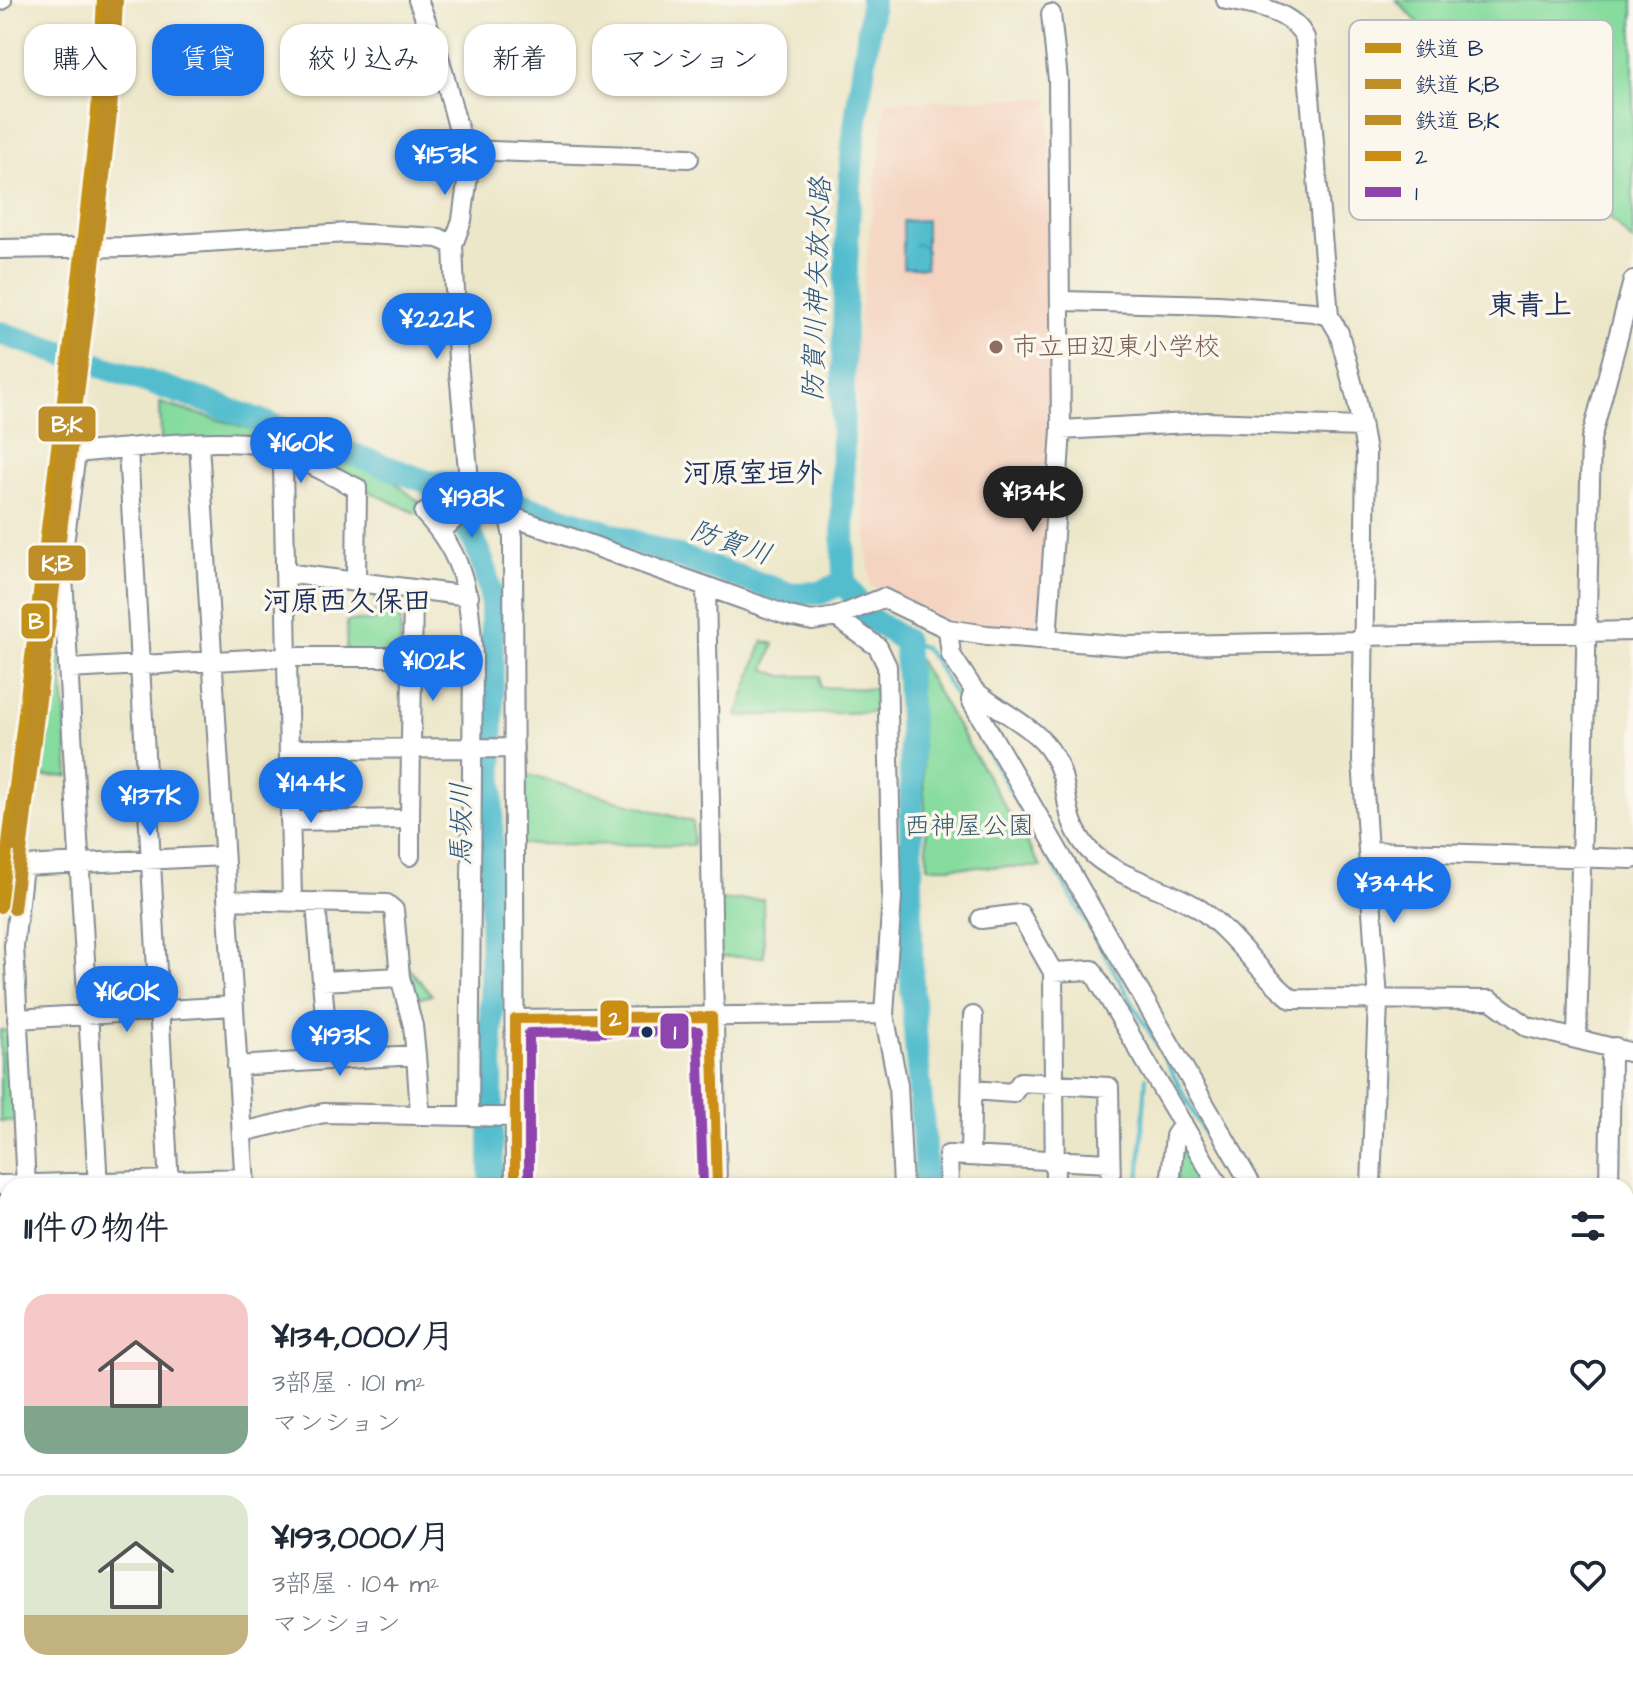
<!DOCTYPE html>
<html lang="ja">
<meta charset="utf-8">
<style>
body{margin:0;font-family:"Architects Daughter","Klee One",sans-serif;background:#f6f6f7;color:#1f2937;height:100vh;display:flex;flex-direction:column;font-size:30px;white-space:nowrap}
*{box-sizing:border-box;margin:0}
p{font-size:26px;color:#747a83}
.icon{flex:none;width:44px;height:44px;fill:none;stroke:currentColor;stroke-width:2;stroke-linecap:round;stroke-linejoin:round}
.map{position:relative;flex:1;overflow:hidden}
.panel{position:absolute;left:0px;top:1178px;width:1634px;height:514px;display:flex;flex-direction:column;background:#fff;border-radius:24px 24px 0 0;box-shadow:0 2px 6px #0004}
.panel>*{flex:none}
.hud{position:absolute;left:24px;top:24px;width:800px;height:72px;display:flex;gap:16px}
.price{position:absolute;translate:-50% -68px;padding:0 18px;border-radius:28px;background:#1a73e8;color:#fff;font-size:26px;line-height:52px;filter:drop-shadow(0 2px 4px #0008)}
.price::after{content:'';position:absolute;left:50%;top:48px;width:24px;height:18px;margin-left:-12px;background:inherit;clip-path:polygon(0 0,100% 0,50% 100%)}
.price.selected{background:#222;color:#fff}
ul{padding:0;list-style:none}
li{display:flex;align-items:center;gap:24px;height:200px;padding:0 24px}
li+li{border-top:2px solid #e0e1e3}
li span{display:grid;place-items:center;flex:none;width:224px;height:160px;border-radius:24px;color:#555}
li>.icon{margin-inline-start:auto}
span .icon{width:96px;height:96px;fill:#fffc;stroke-width:1}
li b{font-size:34px}
h2{display:flex;justify-content:space-between;align-items:center;height:96px;padding:0 24px;font-size:34px}
.tag{padding:0 28px;border-radius:24px;background:#fff;box-shadow:0 2px 6px #0004;font-size:28px;line-height:72px}
.tag.selected{background:#1a73e8;color:#fff}
.map>svg:first-child{display:block}
.built{fill:#f4d3c0}
.green{fill:#86db9e;stroke:#50857e;stroke-width:2}
.water{fill:url(#water-ripples);stroke:#367696;stroke-width:2}
.lines{fill:none;stroke-linecap:round;stroke-linejoin:round}
.stream{stroke:#52bdce;stroke-width:4}
.river{stroke:#52bdce;stroke-width:24}
.minor-casing{stroke:#848b94;stroke-width:22}
.minor{stroke:#fff;stroke-width:18}
.bus-1-casing{stroke:#fbf7ec;stroke-width:16}
.bus-2-casing{stroke:#fbf7ec;stroke-width:16}
.bus-1{stroke:#cb8e13;stroke-width:10}
.bus-2{stroke:#8e44ad;stroke-width:10}
.rail-1-casing{stroke:#fbf7ec;stroke-width:18}
.rail-2-casing{stroke:#fbf7ec;stroke-width:18}
.rail-3-casing{stroke:#fbf7ec;stroke-width:18}
.rail-1{stroke:#c29119;stroke-width:12}
.rail-2{stroke:#be8e28;stroke-width:12}
.rail-3{stroke:#be8e28;stroke-width:12}
.education-dot{fill:#8d6e63;stroke:#fbf7ec;stroke-width:3}
.bus-dot{fill:#1b2f5e;stroke:#fbf7ec;stroke-width:3}
.labels{text-anchor:middle;dominant-baseline:central;stroke-width:7;stroke-linejoin:round;paint-order:stroke}
.education-label{font-size:26px;fill:#785e54;stroke:#fbf7ec;text-anchor:start}
.park-label{font-size:26px;fill:#365a6e;stroke:#fbf7ec}
.water-label{font-size:28px;font-style:italic;fill:#2c5a80;stroke:#fbf7ec}
.neighbourhood-label{font-size:28px;font-weight:bold;fill:#1b2f5e;stroke:#fbf7ec}
.key{fill:#fbf7ec;stroke:#b8bbc1;stroke-width:2}
.key-label{font-size:22px;fill:#1b2f5e}
.line-badge{stroke:#fbf7ec;stroke-width:3}
.badge-label{font-size:22px;text-anchor:middle;font-weight:bold;fill:#fff}
</style>
<div class="map">
<svg width="1633" height="1691" viewBox="0 0 1633 1691">
<defs>
<pattern id="water-ripples" width="26" height="14" patternUnits="userSpaceOnUse" patternTransform="scale(2)"><rect width="26" height="14" fill="#52bdce"/><path d="M2 4q2-2 4 0t4 0M15 11q2-2 4 0t4 0" fill="none" stroke="#439aaa"/></pattern>
</defs>
<rect width="100%" height="100%" fill="#fbf7ec"/>
<filter id="ink" filterUnits="userSpaceOnUse"><feTurbulence type="fractalNoise" baseFrequency=".0125" numOctaves="2"/><feDisplacementMap in="SourceGraphic" scale="16" xChannelSelector="R" yChannelSelector="G"/><feConvolveMatrix kernelMatrix="1 2 1 2 8 2 1 2 1" color-interpolation-filters="sRGB"/></filter>
<filter id="wash" filterUnits="userSpaceOnUse"><feTurbulence type="fractalNoise" baseFrequency=".006" numOctaves="4" result="noise"/><feDisplacementMap in="SourceGraphic" scale="32" xChannelSelector="R" yChannelSelector="G"/><feGaussianBlur stdDeviation="1.8" result="paint"/><feColorMatrix in="noise" values="0 0 0 0 0 0 0 0 0 0 0 0 0 0 0 0 0 1.4 0 .05"/><feComposite in="paint" operator="in"/></filter>
<g filter="url(#wash)">
<rect width="100%" height="100%" fill="#ede7ca"/>
<path class="built" d="M1049,98L1052,436L1041,616L1028,631L945,619L870,585L854,360L886,101Z
M548,1684H912V1691H548Z"/>
<path class="green" d="M1396,0H1633V242Z
M160,403L261,432L391,479L426,508L415,513L262,441L161,440Z
M50,589L57,590L69,776L31,777Z
M375,594L401,600L400,655H346L347,621H375Z
M763,641L774,644L765,669L782,676H820V687L875,689L876,712L737,716Z
M917,658L1041,867H928Z
M518,772L693,822V845L518,844Z
M763,899L764,957H715V901Z
M400,958L432,995L408,1001Z
M0,1030L11,1031L16,1122L0,1121Z
M1178,1152H1190L1207,1186H1176Z
M1403,1684H1490V1691H1403Z"/>
<path class="water" d="M926,220V268H903V221Z"/>
<g class="lines">
<path class="stream" d="M905,641L923,647L935,661L1165,1059L1232,1186
M1139,1186L1146,1077
M1524,1684L1529,1691"/>
<path class="river" d="M0,333L206,401L428,482L451,484L569,520L790,594L820,593L844,582
M428,482C471,530 478,536 492,600L491,1186
M844,582L868,617L905,641C915,745 910,850 911,954C912,1032 924,1108 926,1186
M844,582C841,440 842,299 852,157C856,104 868,53 872,0
M501,1684V1691
M928,1684L929,1691"/>
</g>
</g>
<g filter="url(#ink)">
<g class="lines">
<defs>
<path id="minor" d="M418,0L437,49L469,168L462,220L453,245L458,361L471,502
M1226,0C1253,5 1293,11 1305,38L1329,316
M0,1L2,0
M466,150L689,158
M0,249L129,247L347,233L439,238L453,245
M1062,301L1219,305L1314,312L1329,316L1339,333L1357,401L1366,452L1362,760L1378,1001L1371,1186
M1061,430L1207,422L1362,427
M199,444L245,1186
M128,449L169,1186
M286,455L283,467L292,901
M471,502L789,616L812,621L836,617
M424,513C467,558 469,597 473,657L469,1116
M509,518L513,537L515,1186
M442,531L471,502
M285,573L469,596
M706,587L717,1186
M948,629L951,655L974,690L971,700L1252,1186
M1362,636L1633,631
M1047,640L1061,430L1058,80L1051,14
M69,669L287,657H473
M974,690C998,711 1037,727 1053,755C1073,788 1059,815 1089,850C1114,878 1170,888 1201,910C1236,935 1259,973 1292,999L1491,1000L1528,1027L1633,1053
M289,749L514,748
M410,819L413,592
M290,821L410,819V856
M1368,851L1633,859
M227,900L387,904L394,910L400,977L413,1026L416,1055
M316,902L322,981L400,977
M981,919L1020,914L1053,972L1055,1186
M1053,972L1092,970L1219,1186
M17,1019L233,1006
M515,1019L884,1014
M1577,1038L1591,439L1633,281
M329,1060L416,1055L420,1113
M237,1066L329,1060L322,981
M972,1090L1013,1093L1021,1082L1109,1087L1111,1186
M242,1132L324,1113L515,1117
M970,1156L973,1016
M0,1185L244,1178
M26,1186L14,946L23,866L223,856
M98,1186L62,559L76,453C126,449 213,436 261,445C293,452 327,474 357,488L356,582
M903,1186L898,1085L884,1014L892,897L887,666L878,647L836,617L883,598L948,629L987,635L1128,646L1362,641
M949,1186L948,1155L1110,1163
M1170,1186L1175,1136L1183,1124
M1609,1186L1611,1058L1615,1047
M0,1381H8
M1626,1415H1633
M0,1576H8
M41,1684V1691
M112,1684L113,1691
M185,1684V1691
M261,1684V1691
M531,1684L532,1691
M1053,1684V1691
M1153,1684V1691
M1266,1684L1267,1691
M1390,1684L1391,1691
M1513,1684L1517,1691
M1537,1684L1541,1691
M1106,1691V1684
M1593,1691V1684"/>
</defs>
<use href="#minor" class="minor-casing"/>
<use href="#minor" class="minor"/>
<defs>
<path id="bus-1" d="M515,1186V1019L712,1017L717,1186"/>
<path id="bus-2" d="M529,1186V1033L698,1031L703,1186"/>
</defs>
<use href="#bus-1" class="bus-1-casing"/>
<use href="#bus-2" class="bus-2-casing"/>
<use href="#bus-1" class="bus-1"/>
<use href="#bus-2" class="bus-2"/>
<defs>
<path id="rail-1" d="M0,907L82,247L97,111L103,0"/>
<path id="rail-2" d="M14,909L96,249L111,113L117,1"/>
<path id="rail-3" d="M14,846L89,249L104,111L109,1"/>
</defs>
<use href="#rail-1" class="rail-1-casing"/>
<use href="#rail-2" class="rail-2-casing"/>
<use href="#rail-3" class="rail-3-casing"/>
<use href="#rail-1" class="rail-1"/>
<use href="#rail-2" class="rail-2"/>
<use href="#rail-3" class="rail-3"/>
</g>
</g>
<circle class="education-dot" cx="996" cy="347" r="8"/>
<circle class="bus-dot" cx="647" cy="1032" r="7"/>
<g class="labels">
<g class="education-label">
<text x="1012" y="347">市立田辺東小学校</text>
</g>
<g class="park-label">
<text x="969" y="826">西神屋公園</text>
</g>
<g class="water-label">
<text transform="translate(817 289) rotate(-88)">防賀川神矢放水路</text>
<text transform="translate(731 543) rotate(19)">防賀川</text>
<text transform="translate(461 824) rotate(-90)">馬坂川</text>
</g>
<g class="neighbourhood-label">
<text x="1530" y="305">東青上</text>
<text x="753" y="473">河原室垣外</text>
<text x="347" y="601">河原西久保田</text>
</g>
</g>
<rect x="1349" y="20" width="264" height="200" rx="12" class="key"/>
<rect x="1365" y="43" width="36" height="10" fill="#c29119"/>
<rect x="1365" y="79" width="36" height="10" fill="#be8e28"/>
<rect x="1365" y="115" width="36" height="10" fill="#be8e28"/>
<rect x="1365" y="151" width="36" height="10" fill="#cb8e13"/>
<rect x="1365" y="187" width="36" height="10" fill="#8e44ad"/>
<g class="key-label">
<text x="1415" y="56">鉄道 B</text>
<text x="1415" y="92">鉄道 K;B</text>
<text x="1415" y="128">鉄道 B;K</text>
<text x="1415" y="164">2</text>
<text x="1415" y="200">1</text>
</g>
<g class="line-badge">
<rect x="37" y="405" width="60" height="38" rx="8" fill="#be8e28"/>
<rect x="27" y="544" width="60" height="38" rx="8" fill="#be8e28"/>
<rect x="20" y="602" width="31" height="38" rx="8" fill="#c29119"/>
<rect x="599" y="999" width="31" height="38" rx="8" fill="#cb8e13"/>
<rect x="659" y="1012" width="31" height="38" rx="8" fill="#8e44ad"/>
</g>
<g class="badge-label">
<text x="67" y="432">B;K</text>
<text x="57" y="571">K;B</text>
<text x="36" y="629">B</text>
<text x="615" y="1026">2</text>
<text x="675" y="1039">1</text>
</g>
</svg>
<b class="price" style="left:445px;top:197px">¥153K</b>
<b class="price" style="left:437px;top:361px">¥222K</b>
<b class="price" style="left:301px;top:485px">¥160K</b>
<b class="price selected" style="left:1033px;top:534px">¥134K</b>
<b class="price" style="left:472px;top:540px">¥198K</b>
<b class="price" style="left:433px;top:703px">¥102K</b>
<b class="price" style="left:311px;top:825px">¥144K</b>
<b class="price" style="left:150px;top:838px">¥137K</b>
<b class="price" style="left:1394px;top:925px">¥344K</b>
<b class="price" style="left:127px;top:1034px">¥160K</b>
<b class="price" style="left:340px;top:1078px">¥193K</b>
<div class="hud">
<a class="tag">購入</a>
<a class="tag selected">賃貸</a>
<a class="tag">絞り込み</a>
<a class="tag">新着</a>
<a class="tag">マンション</a>
</div>
<section class="panel">
<h2>11件の物件<svg class="icon" aria-label="filters" viewBox="0 0 24 24"><path d="M4 7h16M4 17h16"/><circle cx="9" cy="7" r="2"/><circle cx="15" cy="17" r="2"/></svg></h2>
<ul>
<li><span style="background:linear-gradient(#f6c9c9 70%,#7fa58c 0)"><svg class="icon" aria-label="home" viewBox="0 0 24 24"><path d="M3 11l9-7 9 7M6 9v11h12V9"/></svg></span><div><b>¥134,000/月</b><p>3部屋 · 101 m²</p><p>マンション</p></div><svg class="icon" aria-label="heart" viewBox="0 0 24 24"><path d="M12 20l-8-8c-3-5 5-10 8-4 3-6 11-1 8 4z"/></svg></li>
<li><span style="background:linear-gradient(#dfe7d0 75%,#c2b280 0)"><svg class="icon" aria-label="home" viewBox="0 0 24 24"><path d="M3 11l9-7 9 7M6 9v11h12V9"/></svg></span><div><b>¥193,000/月</b><p>3部屋 · 104 m²</p><p>マンション</p></div><svg class="icon" aria-label="heart" viewBox="0 0 24 24"><path d="M12 20l-8-8c-3-5 5-10 8-4 3-6 11-1 8 4z"/></svg></li>
</ul>
</section>
</div>
